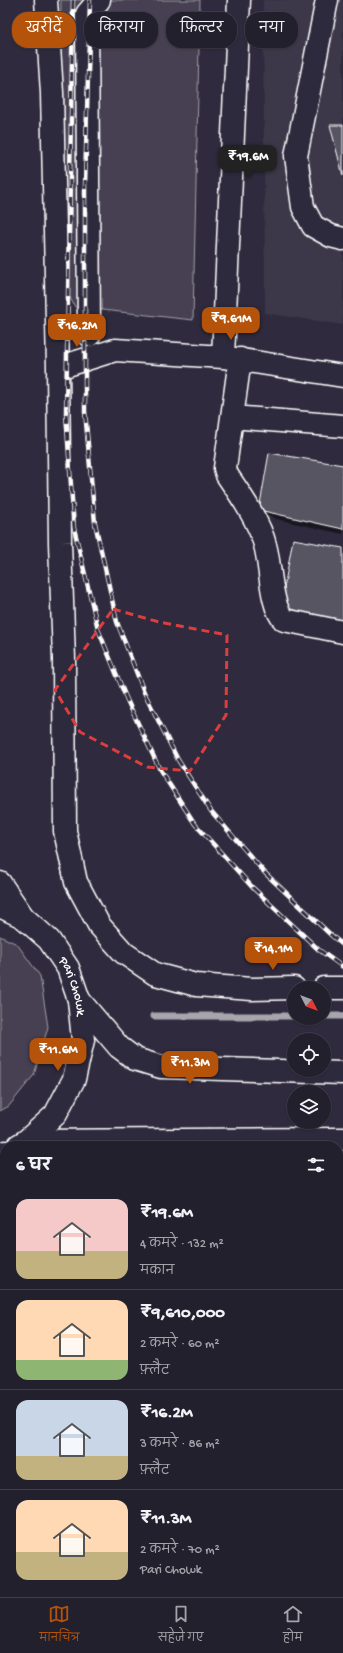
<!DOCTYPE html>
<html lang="hi">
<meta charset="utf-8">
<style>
body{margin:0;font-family:"Gochi Hand","Playpen Sans Deva",sans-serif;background:#2f2d3a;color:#f1f3f6;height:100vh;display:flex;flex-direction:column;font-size:15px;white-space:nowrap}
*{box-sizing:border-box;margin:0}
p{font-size:13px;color:#a3a3aa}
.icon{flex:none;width:22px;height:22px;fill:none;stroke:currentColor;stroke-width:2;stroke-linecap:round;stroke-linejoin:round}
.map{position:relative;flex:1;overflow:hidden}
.sheet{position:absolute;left:0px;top:1141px;width:343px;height:456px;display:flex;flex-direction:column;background:#23202e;border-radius:16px 16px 0 0;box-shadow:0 1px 3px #0004,0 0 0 1px #403e4a}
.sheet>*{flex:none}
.top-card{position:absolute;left:12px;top:12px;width:319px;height:36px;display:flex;gap:8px}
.needle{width:26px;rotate:132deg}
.fabs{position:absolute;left:287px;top:981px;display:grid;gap:8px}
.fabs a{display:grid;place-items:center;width:44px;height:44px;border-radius:50%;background:#23202e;box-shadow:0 1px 3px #0004,0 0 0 1px #403e4a;font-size:20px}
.price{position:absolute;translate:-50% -34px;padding:0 9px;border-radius:8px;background:#b45309;color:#fff;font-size:13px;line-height:26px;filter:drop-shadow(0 1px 2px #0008)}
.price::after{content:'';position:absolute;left:50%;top:24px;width:12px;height:9px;margin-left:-6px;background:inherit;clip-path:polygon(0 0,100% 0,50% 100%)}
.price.selected{background:#222;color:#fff}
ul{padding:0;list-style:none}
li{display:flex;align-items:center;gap:12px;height:100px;padding:0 16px}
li+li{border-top:1px solid #403e4a}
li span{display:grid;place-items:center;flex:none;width:112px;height:80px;border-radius:12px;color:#555}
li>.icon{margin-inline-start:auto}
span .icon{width:48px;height:48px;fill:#fffc;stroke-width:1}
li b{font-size:17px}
h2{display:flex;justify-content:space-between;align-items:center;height:48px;padding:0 16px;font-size:17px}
.tag{padding:0 14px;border-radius:16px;background:#23202e;box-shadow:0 1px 3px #0004,0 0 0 1px #403e4a;font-size:14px;line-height:36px}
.tag.selected{background:#b45309;color:#fff}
.tabs{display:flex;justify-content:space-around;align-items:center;height:56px;border-top:1px solid #403e4a;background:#23202e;font-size:11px;color:#a3a3aa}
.tabs a{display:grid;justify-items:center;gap:2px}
.tabs .selected{color:#b45309}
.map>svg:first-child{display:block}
.built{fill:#3c3749}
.green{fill:#464152;stroke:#a2a0a8}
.shadow{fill:#0007}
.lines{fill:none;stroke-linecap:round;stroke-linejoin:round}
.stream{stroke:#a7a6ad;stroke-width:7}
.building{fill:#595564;stroke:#fff}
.minor-casing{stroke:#fff;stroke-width:25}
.major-casing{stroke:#fff;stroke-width:25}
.highway-casing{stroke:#fff;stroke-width:25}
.minor{stroke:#2f2a3d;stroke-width:22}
.major{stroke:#2f2a3d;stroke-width:22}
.highway{stroke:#2f2a3d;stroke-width:22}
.rail-casing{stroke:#fff;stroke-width:4.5}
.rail{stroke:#2f2a3d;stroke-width:3;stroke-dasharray:9;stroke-linecap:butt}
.marked{fill:none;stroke:#da3e3e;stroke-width:3;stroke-dasharray:8 5;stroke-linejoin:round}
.labels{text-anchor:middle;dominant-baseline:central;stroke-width:3.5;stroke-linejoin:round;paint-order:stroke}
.street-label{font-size:13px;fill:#fff;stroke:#2f2a3d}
</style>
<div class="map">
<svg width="343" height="1597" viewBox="0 0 343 1597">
<rect width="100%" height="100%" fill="#2f2a3d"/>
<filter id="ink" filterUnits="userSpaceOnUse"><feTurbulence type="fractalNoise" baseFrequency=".025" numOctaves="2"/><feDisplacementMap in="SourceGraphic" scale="8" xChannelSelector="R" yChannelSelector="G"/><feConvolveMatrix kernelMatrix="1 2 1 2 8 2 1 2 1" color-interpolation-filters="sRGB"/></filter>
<g filter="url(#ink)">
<path class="built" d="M263,0H343V325L265,313Z"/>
<path class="green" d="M61,0H200L193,320L75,307L56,271Z
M0,936L17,944L40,976L48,1027L34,1075L9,1106L0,1111Z
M338,1249H343V1597H0V1252H5V1592H338Z"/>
<path class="shadow" d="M343,466V534L276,519L260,510Z"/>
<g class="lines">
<path class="stream" d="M154,1016H294
M324,1016H343"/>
</g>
<path class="building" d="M330,125H343V176Z
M269,453L343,465V529L259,510Z
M293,539L343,548V622L280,610Z"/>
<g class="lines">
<defs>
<path id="minor" d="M46,0L52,93L58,368L60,542L64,660L65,831L76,882L99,925L124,953L155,974L196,985L252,989L294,988
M327,0L296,156L303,207L313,226L331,236L343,239
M89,335L87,14L99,0
M223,357L239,0
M240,359L225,468L227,475C240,494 260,523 265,545C271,565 270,606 284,620L343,632
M58,368L115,350L223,357L343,376
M232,417L343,426
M324,988H343
M338,1255L343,1254
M0,1265H5"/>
<g id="major">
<path id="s1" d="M0,906L23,917L49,940L68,968L79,1000L83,1040L74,1079L55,1115L26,1141L19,1145"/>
<path d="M79,1000L119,1047L135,1059L161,1067L343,1073"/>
<path d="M26,1141L343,1139"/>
<path d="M0,1154L5,1152"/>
</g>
<path id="highway" d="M0,883L23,917"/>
</defs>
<use href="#minor" class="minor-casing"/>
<use href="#major" class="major-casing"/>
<use href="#highway" class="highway-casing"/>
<use href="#minor" class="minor"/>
<use href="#major" class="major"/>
<use href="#highway" class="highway"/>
<defs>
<path id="rail" d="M73,0L66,413L74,528L98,629L127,700L160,770L195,824L253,888L319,950L343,967
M90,0L85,186V411L95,523L117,622L144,692L178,760L211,811L265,873L332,936L343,945"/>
</defs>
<use href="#rail" class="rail-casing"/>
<use href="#rail" class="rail"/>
</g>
</g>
<path class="marked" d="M113,609L159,622L227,635L226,715L190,771L147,767L80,732L55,690Z"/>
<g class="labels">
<g class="street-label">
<text stroke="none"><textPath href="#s1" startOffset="113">Pari Chowk</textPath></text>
</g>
</g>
</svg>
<div class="fabs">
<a><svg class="needle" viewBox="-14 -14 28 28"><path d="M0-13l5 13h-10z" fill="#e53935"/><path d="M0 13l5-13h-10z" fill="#a3a3aa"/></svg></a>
<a><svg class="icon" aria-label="locate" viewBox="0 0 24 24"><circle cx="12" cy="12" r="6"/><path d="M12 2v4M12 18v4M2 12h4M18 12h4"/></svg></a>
<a><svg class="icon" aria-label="layers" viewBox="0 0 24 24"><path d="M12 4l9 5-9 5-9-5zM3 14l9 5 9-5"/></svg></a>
</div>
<b class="price selected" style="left:248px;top:179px">₹19.6M</b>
<b class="price" style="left:231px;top:341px">₹9.61M</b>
<b class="price" style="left:77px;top:348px">₹16.2M</b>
<b class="price" style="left:273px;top:971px">₹14.1M</b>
<b class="price" style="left:58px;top:1072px">₹11.6M</b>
<b class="price" style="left:190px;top:1085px">₹11.3M</b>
<div class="top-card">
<a class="tag selected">खरीदें</a>
<a class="tag">किराया</a>
<a class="tag">फ़िल्टर</a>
<a class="tag">नया</a>
</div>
<section class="sheet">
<h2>6 घर<svg class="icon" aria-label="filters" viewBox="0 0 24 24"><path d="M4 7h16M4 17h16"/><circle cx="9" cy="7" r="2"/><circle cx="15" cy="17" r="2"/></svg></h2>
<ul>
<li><span style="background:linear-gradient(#f6c9c9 65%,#c2b280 0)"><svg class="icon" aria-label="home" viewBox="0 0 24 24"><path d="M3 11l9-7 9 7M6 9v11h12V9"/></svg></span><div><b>₹19.6M</b><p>4 कमरे · 132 m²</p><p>मकान</p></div></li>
<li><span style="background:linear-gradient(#ffd9b3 75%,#8fb573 0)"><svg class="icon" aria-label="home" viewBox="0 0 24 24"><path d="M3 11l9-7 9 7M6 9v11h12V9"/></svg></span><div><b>₹9,610,000</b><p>2 कमरे · 60 m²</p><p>फ़्लैट</p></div></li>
<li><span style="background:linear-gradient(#c9d6e8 70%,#c2b280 0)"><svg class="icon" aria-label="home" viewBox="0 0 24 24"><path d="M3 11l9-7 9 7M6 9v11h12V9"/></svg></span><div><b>₹16.2M</b><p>3 कमरे · 86 m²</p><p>फ़्लैट</p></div></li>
<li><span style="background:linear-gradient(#ffd9b3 65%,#c2b280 0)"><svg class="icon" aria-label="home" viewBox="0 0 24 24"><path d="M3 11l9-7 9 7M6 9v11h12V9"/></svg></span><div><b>₹11.3M</b><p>2 कमरे · 70 m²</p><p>Pari Chowk</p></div></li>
</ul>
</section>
</div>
<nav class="tabs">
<a class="selected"><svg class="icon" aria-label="map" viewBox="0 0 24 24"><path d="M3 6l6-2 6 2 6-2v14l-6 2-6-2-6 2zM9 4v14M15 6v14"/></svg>मानचित्र</a>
<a><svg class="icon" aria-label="saved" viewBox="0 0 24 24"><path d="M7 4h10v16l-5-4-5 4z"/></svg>सहेजे गए</a>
<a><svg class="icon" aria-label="home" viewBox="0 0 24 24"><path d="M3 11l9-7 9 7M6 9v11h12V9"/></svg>होम</a>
</nav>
